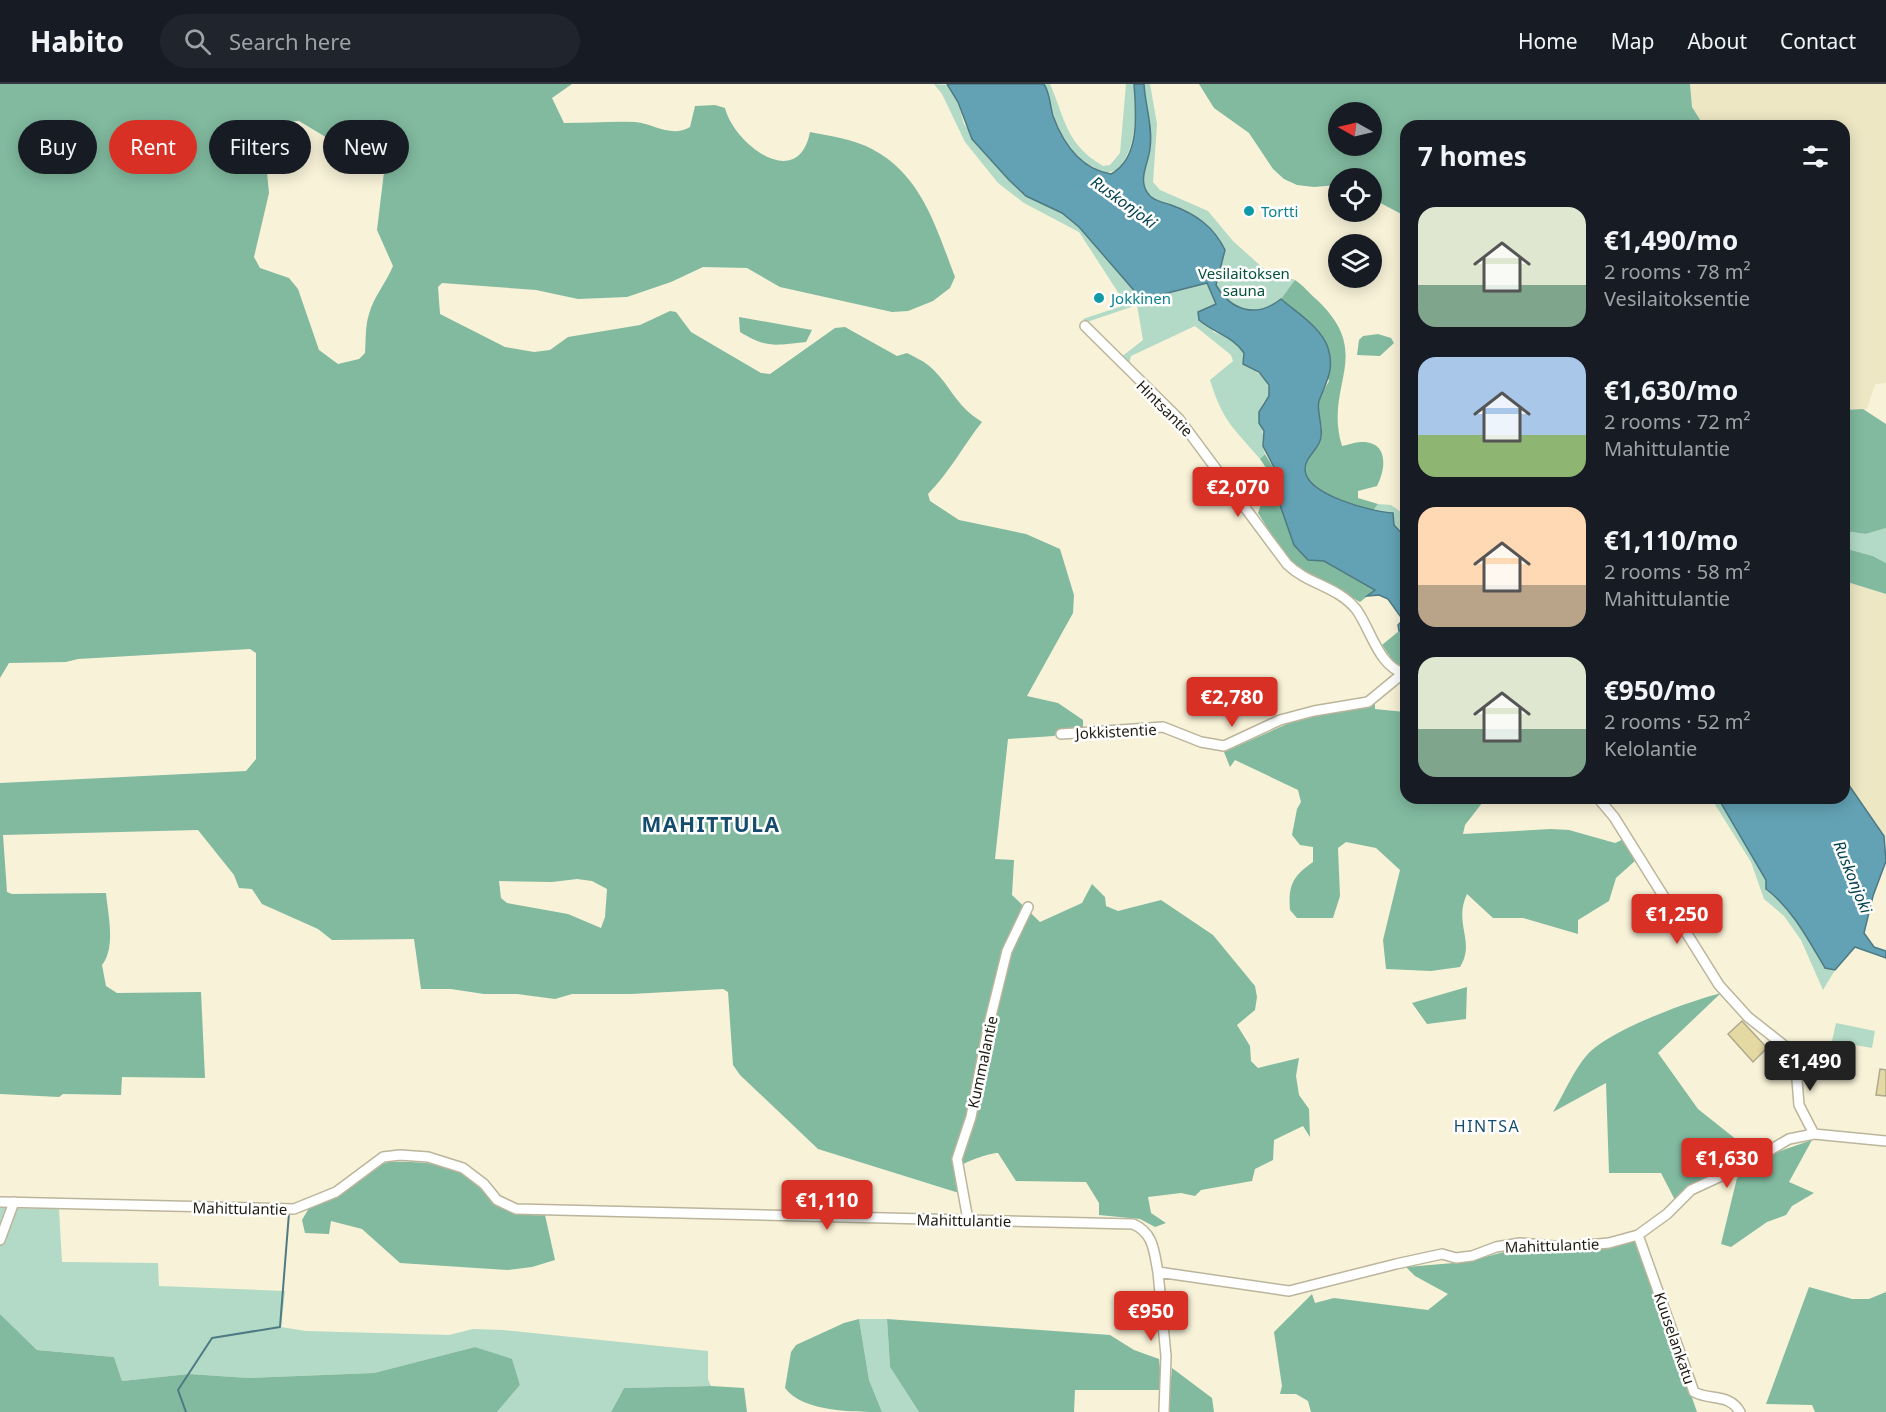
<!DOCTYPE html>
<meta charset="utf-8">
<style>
body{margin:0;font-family:"Noto Sans",sans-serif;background:#20242c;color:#f1f3f6;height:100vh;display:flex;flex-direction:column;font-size:22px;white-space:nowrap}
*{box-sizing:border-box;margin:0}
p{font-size:20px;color:#9ea1a6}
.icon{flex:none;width:33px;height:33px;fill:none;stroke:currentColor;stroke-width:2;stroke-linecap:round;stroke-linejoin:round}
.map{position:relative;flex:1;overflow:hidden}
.sheet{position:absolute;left:1400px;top:36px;width:450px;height:684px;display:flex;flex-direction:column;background:#171b24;border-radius:18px;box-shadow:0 3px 15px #0003}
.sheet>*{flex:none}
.guide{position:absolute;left:18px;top:36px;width:570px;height:54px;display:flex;gap:12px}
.needle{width:39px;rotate:278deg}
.buttons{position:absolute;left:1328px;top:18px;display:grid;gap:12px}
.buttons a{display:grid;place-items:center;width:54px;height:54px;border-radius:50%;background:#171b24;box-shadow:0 3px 15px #0003;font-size:30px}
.price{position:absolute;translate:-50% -51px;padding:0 14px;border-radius:6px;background:#d93025;color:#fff;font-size:20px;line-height:39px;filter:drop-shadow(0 2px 3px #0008)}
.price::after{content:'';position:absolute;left:50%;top:36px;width:18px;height:14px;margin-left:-9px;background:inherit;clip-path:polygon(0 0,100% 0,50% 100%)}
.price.selected{background:#222;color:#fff}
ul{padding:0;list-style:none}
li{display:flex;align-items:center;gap:18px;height:150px;padding:0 18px}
li span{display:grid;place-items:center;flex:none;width:168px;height:120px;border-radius:18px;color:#555}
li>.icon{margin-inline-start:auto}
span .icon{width:72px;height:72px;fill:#fffc;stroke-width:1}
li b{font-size:26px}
h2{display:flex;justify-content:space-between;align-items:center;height:72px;padding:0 18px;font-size:26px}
.pill{padding:0 21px;border-radius:27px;background:#171b24;box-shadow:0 3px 15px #0003;font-size:21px;line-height:54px}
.pill.selected{background:#d93025;color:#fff}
header{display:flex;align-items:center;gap:36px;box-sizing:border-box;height:84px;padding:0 30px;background:#171b24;border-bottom:2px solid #363941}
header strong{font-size:28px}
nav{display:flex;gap:33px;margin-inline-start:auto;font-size:21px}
.search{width:420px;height:54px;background:#20242c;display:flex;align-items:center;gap:15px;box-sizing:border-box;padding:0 21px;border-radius:33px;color:#9ea1a6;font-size:22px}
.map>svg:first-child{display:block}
.built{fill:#eee7c4}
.green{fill:#b2dac6}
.forest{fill:#81ba9f;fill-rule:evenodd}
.water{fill:#62a2b4;stroke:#4e7a83;stroke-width:1.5}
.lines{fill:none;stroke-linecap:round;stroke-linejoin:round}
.stream{stroke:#4e7a83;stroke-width:2}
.building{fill:#e4d9a3;stroke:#ada88e;stroke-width:1.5}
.minor-casing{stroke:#bab59b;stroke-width:12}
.minor{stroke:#fff;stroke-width:9}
.culture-dot{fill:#0f9aa8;stroke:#fff;stroke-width:2}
.labels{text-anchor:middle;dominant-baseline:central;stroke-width:5;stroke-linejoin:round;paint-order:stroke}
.culture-label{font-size:15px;fill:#0d838f;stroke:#fff;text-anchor:start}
.park-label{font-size:15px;fill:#065238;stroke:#fff}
.street-label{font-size:15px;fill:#1e1c12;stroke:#fff}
.water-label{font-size:16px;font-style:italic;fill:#074351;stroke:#fff}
.neighbourhood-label{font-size:16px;letter-spacing:1.5px;fill:#154c6e;stroke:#fff}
.district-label{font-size:21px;font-weight:bold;letter-spacing:1.5px;fill:#154c6e;stroke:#fff}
</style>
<header>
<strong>Habito</strong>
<div class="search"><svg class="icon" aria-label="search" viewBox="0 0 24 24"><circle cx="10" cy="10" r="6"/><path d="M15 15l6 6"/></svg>Search here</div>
<nav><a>Home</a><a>Map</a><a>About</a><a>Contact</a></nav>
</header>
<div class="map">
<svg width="1886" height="1328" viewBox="0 0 1886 1328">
<rect width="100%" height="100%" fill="#f8f2d8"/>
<path class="built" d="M1690,0H1886V299L1875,300L1867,325L1844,326V42H1704L1692,23Z
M1844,497L1886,510V761L1884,751L1844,694Z"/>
<path class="green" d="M934,0L949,1L958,18L964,40L1009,96L1026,112L1062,129L1079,143L1138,211L1148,214L1207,198L1216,220L1213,248L1228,253L1245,269L1243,280C1256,287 1271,295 1269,312L1263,319L1259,339C1266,349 1261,359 1265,370L1260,375C1233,343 1223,338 1210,296L1233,277L1231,271L1195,242L1131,272L1129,280L1120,274L1143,256L1137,221L1087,238L1083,235L1122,222L1123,216L1079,148L1024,119L998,99L965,58L942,10Z
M1044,0H1050C1066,37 1066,60 1103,82L1110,81L1120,69L1126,0H1134C1136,31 1138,60 1118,86L1105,89L1080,76L1068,64L1053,31Z
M1144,0H1150L1157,40L1153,98L1160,106L1208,127L1233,157L1263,184L1295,196C1288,206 1280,219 1269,224C1249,234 1226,218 1216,201L1225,166C1211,154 1189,129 1172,121C1164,117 1153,117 1148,109C1138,95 1148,79 1150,64C1153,43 1145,22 1144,0Z
M1378,420L1391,421L1405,431V453L1393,441L1372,428Z
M1886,444V479L1873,472L1844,464V447L1866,450Z
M1711,714H1718L1766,796V806C1792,824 1809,857 1825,884L1835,886L1823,906L1801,856L1784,832L1764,815L1751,778Z
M1836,939L1875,947L1872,964L1832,957Z
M0,1124L59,1125L62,1178L158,1179L159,1202L285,1207L281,1243L306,1247L449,1251L473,1245L503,1246L708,1267V1295L711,1302L624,1304L611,1328H497L520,1301L512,1276L475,1263L374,1289L249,1294L189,1290L122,1297L114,1273L37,1266L0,1230Z
M859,1235H887L890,1283L919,1328H882L869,1296Z"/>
<path class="forest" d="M0,0H572L552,14L564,39C588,39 612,37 635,38C655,40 671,54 690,43L695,22L715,21L725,24C734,60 798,109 810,48C830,52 853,55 872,65C922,91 936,144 955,193L950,204L933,217L908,227L892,228L780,203L747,184L703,183L671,198L627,213L578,215L536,206L442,199L438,203L440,230L505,263L534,268L550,266L568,253L640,241L670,227L676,228L691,248L761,289L770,290L835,244L845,243L897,272L907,269C914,273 922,276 928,281C951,300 953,320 982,338C963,362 949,389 928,410L930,417L959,436L1026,450L1060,465L1074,511L1073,529L1027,612L1058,619L1083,636V645L1060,647L1054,652L1008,655L995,775L1014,776L1012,811L1040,838L1082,819L1092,800L1105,813L1106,822L1118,827L1161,816L1213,851L1255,902L1257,913L1255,926L1237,941L1250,962L1251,977L1258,984L1299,974L1296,992L1299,1011L1309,1025L1310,1053L1303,1042L1274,1056L1273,1076L1255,1085L1252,1097L1201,1106L1195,1112L1181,1109L1148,1113L1151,1129L1166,1139L1155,1143L1140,1135L1099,1131V1119L1086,1098L1016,1097L998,1069C990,1069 970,1076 962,1081L959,1109L818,1065L740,991L733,981L728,908L723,905L631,910H572L555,915L517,910H484L451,905H421L414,855L332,856L318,845L262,820L252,805L239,804L234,791L198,746L3,751L7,808L12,810L106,809C108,831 116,863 102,881L106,902L117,909L201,908L205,994L122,993L121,1011L63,1010L59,1013L0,1010V699L246,687L256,675V569L250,565L78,575L66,578L9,579L0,594ZM299,37L384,88L377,146L393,182C386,199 374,212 369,230C365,242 366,257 365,269L359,275L338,280L319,266L298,205L289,194L260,184L254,173L269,109L266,78L284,38ZM577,795L592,797L607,805L605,833L601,844L568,830L507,819L501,814L499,797L552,798Z
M1199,0H1690L1692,23L1704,42H1406L1405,132L1371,114V94H1338V101L1314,103L1297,101L1284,95L1273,85L1249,49L1214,24ZM1338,28H1371V62H1338Z
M1295,196C1304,202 1308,208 1316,215C1376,271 1323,300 1342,362C1348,361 1355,358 1361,358C1389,357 1386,385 1377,402L1358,407V414L1378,420L1372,428C1354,419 1296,407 1306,379C1309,370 1319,364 1321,355C1325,343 1316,329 1318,318C1320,311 1326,303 1329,297L1309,238L1281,215Z
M739,233L812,246L806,258C775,261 768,265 740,248Z
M1378,250L1391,254L1394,259L1380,272L1357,271L1359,256L1363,252Z
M1863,325L1886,340V444L1866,450L1844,447V326Z
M1265,370L1280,395L1281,421L1308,476L1324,477L1375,506L1360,518L1297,483L1283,469L1258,429L1271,391L1260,375Z
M1844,464L1873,472L1886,479V510L1844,497Z
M1405,546V584L1394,578L1382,561L1399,547Z
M1375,619V625L1405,628L1406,714H1486L1465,741L1463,750L1551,745L1569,746L1615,759L1624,755L1636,776L1616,794L1609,817L1578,836V850L1523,834H1493L1467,810C1453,839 1476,858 1460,883L1431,887L1386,885L1383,856L1400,786L1376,764L1346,758L1338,764L1340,812L1333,834H1297L1290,826C1288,801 1293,792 1313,778V763L1300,761L1292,751L1297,725L1301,718L1298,706L1235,676L1230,683L1224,668L1303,633Z
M1467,903L1466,935L1427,940L1412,919Z
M1721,909L1658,969L1698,1025L1752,1068L1734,1083L1676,1118L1661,1089H1609L1606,999L1553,1028C1564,1010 1573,987 1587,971C1609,946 1687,918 1721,909Z
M1812,1056L1789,1098L1814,1109L1792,1122L1786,1131L1767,1138L1731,1163L1721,1160L1737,1094L1777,1068Z
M388,1078C416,1077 446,1078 470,1093C478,1098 484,1107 490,1113C506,1131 523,1132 545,1131L555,1176L532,1183L507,1186L400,1179L362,1145L331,1137L329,1150L305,1149L302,1136L309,1124L340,1110L376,1082Z
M1636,1153L1697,1328H1311L1308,1317L1296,1310H1280L1282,1302L1274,1248L1312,1210L1315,1219L1334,1214L1428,1226L1448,1210L1415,1192L1406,1183L1466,1178L1527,1162L1563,1167L1588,1166L1616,1163Z
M1809,1203L1852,1215H1869L1886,1208V1328H1815L1812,1321L1766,1320Z
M0,1230L37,1266L114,1273L122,1297L189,1290L249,1294L374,1289L475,1263L512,1275L520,1301L497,1328H0Z
M859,1235L869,1296L882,1328C854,1328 803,1328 785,1304L791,1268L796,1261L844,1239Z
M887,1235L1110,1251L1134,1266L1159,1275L1162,1306H1075L1074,1328H919L890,1283Z
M1172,1284L1212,1314L1214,1328H1168Z
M711,1302L744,1304L747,1328H611L624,1304Z"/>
<path class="water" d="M947,0H1044C1050,9 1050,22 1053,32C1063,59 1080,85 1111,90C1141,74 1136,28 1134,0H1144C1145,21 1153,42 1150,64C1149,78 1138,94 1147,108C1152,117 1163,118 1171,121C1196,130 1214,143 1225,166L1216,201C1232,228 1257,234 1281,215C1296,228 1322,244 1328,264C1335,285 1326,298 1319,317C1316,326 1323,341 1321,353C1320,365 1305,372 1305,385C1305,411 1373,428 1393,429L1394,441L1405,453V546L1399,547L1398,541L1403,536L1388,515L1379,511L1367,512L1375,506L1324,477L1308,476L1294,461L1280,421V395L1263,362L1264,347L1259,339V328L1269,312V301L1259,288L1243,280L1244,269C1233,252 1214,249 1199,236L1198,228L1216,220L1207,199L1148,214L1138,211L1079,143L1062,129L1026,112L1009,96L972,55L958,18Z
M1844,694L1884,752L1886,777L1873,812L1864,849L1874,863L1886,867V874L1855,863L1835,886L1825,884C1809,857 1792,824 1766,805V796L1718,714H1844Z"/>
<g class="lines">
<path class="stream" d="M186,1328L178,1306L212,1254L280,1243L289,1129"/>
</g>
<path class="building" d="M1742,937L1767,964L1753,978L1728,950Z
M1880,985L1886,986V1012L1876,1011Z"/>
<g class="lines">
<defs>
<path id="minor" d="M1085,242L1179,335L1287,480C1307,500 1337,502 1356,525C1371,545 1378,583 1406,590
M1061,650L1163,643L1201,658L1224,662L1280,636L1314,627L1368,618L1402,590
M1598,714L1614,733L1719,901L1748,933L1795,970L1799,1021L1814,1050
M0,1118L294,1125L336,1108L383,1073L400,1071L428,1073L463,1084L484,1100L497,1116L516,1125L1133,1140C1154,1149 1154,1168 1158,1188L1289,1207L1396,1180L1442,1170L1456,1174L1472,1172L1496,1163L1520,1159L1565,1163L1609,1159L1638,1151L1667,1130L1691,1106L1747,1080L1789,1055L1814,1050L1886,1057
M968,1136L957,1075L971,1033L988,944L1007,867L1028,823
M1638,1151L1694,1308C1711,1317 1729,1309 1740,1328
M0,1156L14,1118
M1158,1188L1166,1272L1164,1328"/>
</defs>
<use href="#minor" class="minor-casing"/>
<use href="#minor" class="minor"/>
</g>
<g class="culture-dot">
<circle cx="1249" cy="127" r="6"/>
<circle cx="1099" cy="214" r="6"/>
</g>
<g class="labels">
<g class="culture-label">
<text x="1261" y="127">Tortti</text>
<text x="1111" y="214">Jokkinen</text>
</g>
<g class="park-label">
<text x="1244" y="189">Vesilaitoksen<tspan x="1244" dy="17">sauna</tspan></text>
</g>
<g class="street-label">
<text transform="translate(1165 324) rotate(45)">Hintsantie</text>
<text transform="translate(1116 647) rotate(-3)">Jokkistentie</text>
<text transform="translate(982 978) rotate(-78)">Kummalantie</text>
<text transform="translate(240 1124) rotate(1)">Mahittulantie</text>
<text transform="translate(964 1136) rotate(1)">Mahittulantie</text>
<text transform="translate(1552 1161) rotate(-2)">Mahittulantie</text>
<text transform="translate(1675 1254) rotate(71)">Kuuselankatu</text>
</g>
<g class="water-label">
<text transform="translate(1124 118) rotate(36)">Ruskonjoki</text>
<text transform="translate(1853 793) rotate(68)">Ruskonjoki</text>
</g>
<g class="neighbourhood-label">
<text x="1487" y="1042">HINTSA</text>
</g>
<g class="district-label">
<text x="711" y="740">MAHITTULA</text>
</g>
</g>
</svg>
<div class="buttons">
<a><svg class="needle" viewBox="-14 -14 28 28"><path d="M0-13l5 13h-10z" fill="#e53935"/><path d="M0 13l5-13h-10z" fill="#9ea1a6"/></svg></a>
<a><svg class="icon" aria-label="locate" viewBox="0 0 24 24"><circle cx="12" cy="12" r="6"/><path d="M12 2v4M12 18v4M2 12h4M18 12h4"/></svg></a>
<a><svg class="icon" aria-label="layers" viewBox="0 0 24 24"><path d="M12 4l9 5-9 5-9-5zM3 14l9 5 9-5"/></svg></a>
</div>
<b class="price" style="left:1238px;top:434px">€2,070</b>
<b class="price" style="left:1232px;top:644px">€2,780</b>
<b class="price" style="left:1677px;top:861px">€1,250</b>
<b class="price selected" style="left:1810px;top:1008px">€1,490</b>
<b class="price" style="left:1727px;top:1105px">€1,630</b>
<b class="price" style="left:827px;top:1147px">€1,110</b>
<b class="price" style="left:1151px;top:1258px">€950</b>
<div class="guide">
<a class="pill">Buy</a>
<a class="pill selected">Rent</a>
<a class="pill">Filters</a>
<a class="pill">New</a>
</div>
<section class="sheet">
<h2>7 homes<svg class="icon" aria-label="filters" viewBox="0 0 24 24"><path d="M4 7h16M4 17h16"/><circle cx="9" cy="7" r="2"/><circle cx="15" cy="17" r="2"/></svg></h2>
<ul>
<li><span style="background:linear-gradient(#dfe7d0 65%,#7fa58c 0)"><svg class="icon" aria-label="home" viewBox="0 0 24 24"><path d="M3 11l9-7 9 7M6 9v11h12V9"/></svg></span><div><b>€1,490/mo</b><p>2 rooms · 78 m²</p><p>Vesilaitoksentie</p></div></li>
<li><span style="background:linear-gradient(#a9c7e8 65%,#8fb573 0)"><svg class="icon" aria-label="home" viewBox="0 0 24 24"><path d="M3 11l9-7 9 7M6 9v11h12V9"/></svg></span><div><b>€1,630/mo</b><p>2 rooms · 72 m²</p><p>Mahittulantie</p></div></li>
<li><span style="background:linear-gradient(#ffd9b3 65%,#b9a48a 0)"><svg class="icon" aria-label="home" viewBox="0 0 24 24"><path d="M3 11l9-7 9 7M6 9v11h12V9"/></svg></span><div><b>€1,110/mo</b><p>2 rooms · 58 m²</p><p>Mahittulantie</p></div></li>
<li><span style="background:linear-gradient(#dfe7d0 60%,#7fa58c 0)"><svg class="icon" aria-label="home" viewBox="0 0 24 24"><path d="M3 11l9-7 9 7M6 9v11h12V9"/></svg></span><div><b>€950/mo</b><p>2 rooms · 52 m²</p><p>Kelolantie</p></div></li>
</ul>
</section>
</div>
